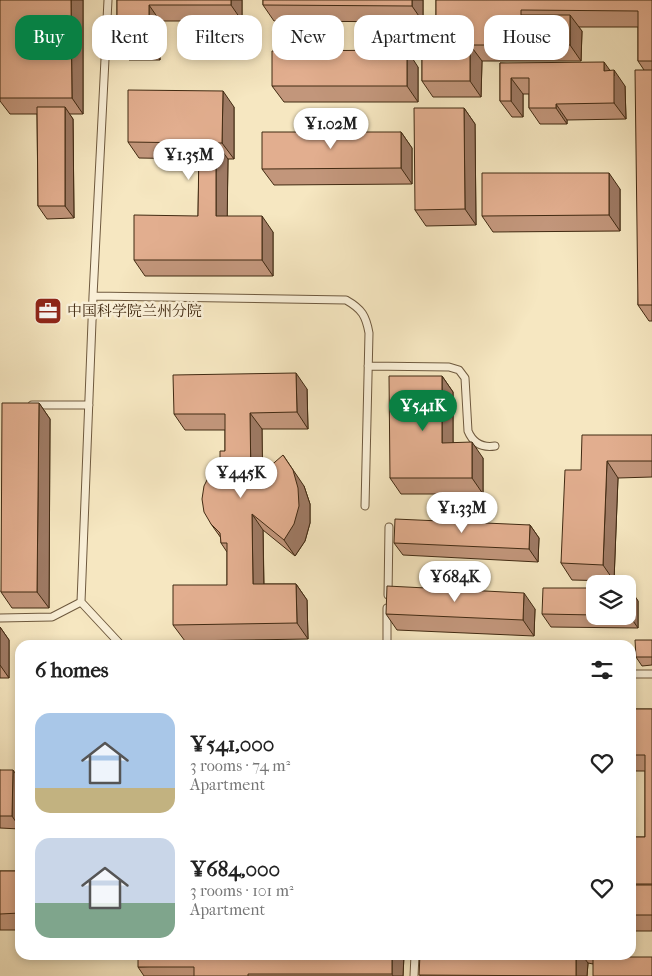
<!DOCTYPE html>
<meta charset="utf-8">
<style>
body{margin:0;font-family:"IM FELL French Canon","Noto Serif SC",serif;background:#f6f6f6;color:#222;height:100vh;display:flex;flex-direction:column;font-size:19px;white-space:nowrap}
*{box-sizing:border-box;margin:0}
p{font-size:16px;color:#767676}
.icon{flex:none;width:28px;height:28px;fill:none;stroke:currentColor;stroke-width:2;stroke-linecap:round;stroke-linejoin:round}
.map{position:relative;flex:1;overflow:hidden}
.side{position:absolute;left:15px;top:640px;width:621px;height:320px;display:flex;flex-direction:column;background:#fff;border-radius:15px;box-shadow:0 2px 8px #0003}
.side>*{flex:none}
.hud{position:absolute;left:15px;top:15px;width:622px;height:45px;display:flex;gap:10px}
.buttons{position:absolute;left:586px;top:575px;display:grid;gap:10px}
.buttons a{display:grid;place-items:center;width:50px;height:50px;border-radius:10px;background:#fff;box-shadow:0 2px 8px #0003;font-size:25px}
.price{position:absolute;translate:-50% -42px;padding:0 11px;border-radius:18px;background:#fff;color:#222;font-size:16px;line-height:32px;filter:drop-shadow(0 1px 2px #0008)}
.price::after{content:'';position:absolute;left:50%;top:30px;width:15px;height:11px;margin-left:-8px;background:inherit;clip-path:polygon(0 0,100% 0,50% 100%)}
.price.on{background:#0b8043;color:#fff}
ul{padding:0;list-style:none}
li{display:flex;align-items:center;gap:15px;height:125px;padding:0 20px}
li span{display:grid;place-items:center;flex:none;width:140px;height:100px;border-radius:15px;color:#555}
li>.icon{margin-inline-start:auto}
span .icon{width:60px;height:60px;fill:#fffc;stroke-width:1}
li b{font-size:21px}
h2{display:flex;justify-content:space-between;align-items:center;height:60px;padding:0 20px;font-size:21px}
.tag{padding:0 18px;border-radius:15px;background:#fff;box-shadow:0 2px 8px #0003;font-size:18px;line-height:45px}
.tag.on{background:#0b8043;color:#fff}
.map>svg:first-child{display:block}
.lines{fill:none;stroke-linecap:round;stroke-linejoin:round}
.service-casing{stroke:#6e593e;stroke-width:9}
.service{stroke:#f9efd7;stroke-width:7}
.wall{fill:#c2967b;stroke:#412a12}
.shaded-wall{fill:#9e7a64;stroke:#412a12}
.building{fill:#e2ae8f;stroke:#412a12}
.labels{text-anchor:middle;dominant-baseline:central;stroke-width:5;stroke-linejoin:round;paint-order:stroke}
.poi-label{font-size:15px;fill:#412a12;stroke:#f9efd7;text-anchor:start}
</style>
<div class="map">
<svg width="652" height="976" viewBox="0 0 652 976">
<rect width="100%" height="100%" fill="#f6e7c1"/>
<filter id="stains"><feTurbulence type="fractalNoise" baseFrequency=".004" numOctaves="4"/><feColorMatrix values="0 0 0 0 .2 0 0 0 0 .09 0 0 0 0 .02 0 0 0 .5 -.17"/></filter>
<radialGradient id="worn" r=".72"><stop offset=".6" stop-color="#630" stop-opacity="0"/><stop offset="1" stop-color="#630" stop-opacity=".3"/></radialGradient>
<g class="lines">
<defs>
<path id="service" d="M108,0L93,296L81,602L121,645
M93,296L346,300C362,309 366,316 369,333L365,506
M368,366L449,367L459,370L465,378L468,431C473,443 482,448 495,446
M32,405H89
M388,595L389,527
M0,618L52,617L81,602
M387,645V608
M631,674H652
M414,976L415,955"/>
</defs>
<use href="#service" class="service-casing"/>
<use href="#service" class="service"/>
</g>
<path class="wall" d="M0,0H83V114H69L73,119L74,218L47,219L38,206L37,114H10L0,101Z
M117,0H242V21H160V60H129L117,44Z
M263,0H423V21H436V0H652V321H649L638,305L644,70L638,61V27H578L582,31L581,61H482L481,97H433L422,81V22L274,21L263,5Z
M500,63L610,71L625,86L626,119L567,120V124H540L529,108V94H523V117H512L500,101Z
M418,67V102H284L272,86Z
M234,107V159H228L227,216L273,232V276H145L134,260L198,216L199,159L139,158L128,142Z
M464,108L475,124L476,225L426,226L415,210Z
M401,132L412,148V184L274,185L262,169Z
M620,189V231L493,232L482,216Z
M442,376L453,392V442L483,458V494H401L390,478Z
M307,389L308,429H262V473L304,486L310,504V523L305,541L295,556L263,530L264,584H296L307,600L308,639L185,641L173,625L227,585V552L221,543V538L211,524L220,465L225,451V430H185L174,414Z
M39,403L50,419L49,608H12L1,592Z
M652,435V477L618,478L614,581L572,580L561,563L581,470Z
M530,525L539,538L538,562L403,555L394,543Z
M595,588V616H628V589H630L638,601V628L551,627L542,614Z
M535,609L534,636L397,630L386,614Z
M0,627L9,640V678H0Z
M652,640V665L642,666L636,657Z
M631,709H652V931H631V837H645V771H636L631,764Z
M0,770L20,780V829L0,828Z
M0,871H20V930H0Z
M404,955L403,976H144L138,967Z
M420,955H597L593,964L588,963L587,976H420Z"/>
<path class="shaded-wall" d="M71,0H83V114L72,98Z
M231,0H242V21L231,5Z
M412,0H423V22L412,6Z
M149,5L160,21V60L149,44Z
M570,15L582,31L581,61L570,45Z
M470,45L482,61L481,97L470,81Z
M407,50L418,67V102L407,86Z
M604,62L614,76V70L625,86L626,119L614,103L604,71Z
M511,78L523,94V117L511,101Z
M223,91L234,107V159L222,143Z
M556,104L567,120V124L556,108Z
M65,107L73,119L74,218L65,206Z
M464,108L475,124L476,225L465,209Z
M401,132L412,148V184L401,168Z
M216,143L228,159L227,232L216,216Z
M609,173L620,189V231L609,215Z
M262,216L273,232V276L262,260Z
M296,373L307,389L308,429L297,412Z
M442,376L453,392V459L442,443Z
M39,403L50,419L49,608L37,592Z
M250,413L262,429L263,499L251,483Z
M472,442L483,458V494L472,478Z
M283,455L304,486L310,504V523L305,541L295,556L284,540Z
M607,461L618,478L614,581L603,565Z
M252,514L263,530L264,600L253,584Z
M530,525L539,538L538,562L529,549Z
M296,584L307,600L308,639L297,623Z
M630,589L638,601V628L629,615Z
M524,593L535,609L534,636L523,620Z
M0,627L9,640V678L0,665Z
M13,770L20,780V828L12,816Z
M392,955H404L403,976H393L392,974Z
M576,955H582L588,963L587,976H576Z
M591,955H597V964Z"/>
<path class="building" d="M0,0H71L72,98H0Z
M117,0H231V5H149V44H117Z
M263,0H412V6L263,5Z
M436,0H652V61H638V11L521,10V15H570V45H470V81H422V21H436Z
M407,50V86H272V51Z
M604,62V71L614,70V103L556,104V108H529V78H511V101H500V63Z
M635,70H652V305H638Z
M128,90L223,91L222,143H216V216H262V260H134V215L198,216L199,143L128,142Z
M37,107H65V206H38Z
M414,108H464L465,209L415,210Z
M262,132H401V168L262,169Z
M482,173H609V215L482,216Z
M296,373L297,412L250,413L251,483L283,455L293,470L298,488L299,506L294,524L284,540L252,514L253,584H296L297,623L173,625V585H227V543H221L220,533L211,524L204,512L202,499L204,486L210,474L220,465V451H225V414H174L173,375Z
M389,376H442V443L472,442V478H390Z
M2,403H39L37,592H1Z
M582,435H652V461H607L603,565L561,563L565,470H581Z
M395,519L530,525L529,549L394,543Z
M387,586L524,593L523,620L386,614Z
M543,588H595V615L542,614Z
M628,589H630L629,615H628Z
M635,640H652V657H636Z
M631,709H652V884H631V837H645V755H631Z
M0,770H13L12,816H0Z
M0,871H20V913L0,914Z
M631,885H652V915H631Z
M138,955H392V974H248V976H194V967H138Z
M420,955H576V976L419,975Z
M593,957H652V976H593Z"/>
<defs>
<symbol id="office-square" viewBox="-11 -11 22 22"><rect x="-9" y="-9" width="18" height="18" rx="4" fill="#8f2418" stroke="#f9efd7"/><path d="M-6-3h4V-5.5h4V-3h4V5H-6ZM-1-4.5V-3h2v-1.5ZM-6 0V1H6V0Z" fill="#fff"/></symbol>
</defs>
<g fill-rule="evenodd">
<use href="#office-square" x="32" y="295" width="32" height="32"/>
</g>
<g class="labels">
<g class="poi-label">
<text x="67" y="311">中国科学院兰州分院</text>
</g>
</g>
<rect width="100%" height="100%" filter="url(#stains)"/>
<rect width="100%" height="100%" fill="url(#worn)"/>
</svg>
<div class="buttons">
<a><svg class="icon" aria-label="layers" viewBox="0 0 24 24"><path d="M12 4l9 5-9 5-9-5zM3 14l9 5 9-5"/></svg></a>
</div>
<b class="price" style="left:331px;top:150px">¥1.02M</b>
<b class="price" style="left:189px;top:181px">¥1.35M</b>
<b class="price on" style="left:423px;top:432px">¥541K</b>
<b class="price" style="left:241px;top:499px">¥445K</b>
<b class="price" style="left:462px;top:534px">¥1.33M</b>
<b class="price" style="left:455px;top:603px">¥684K</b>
<div class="hud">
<a class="tag on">Buy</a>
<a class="tag">Rent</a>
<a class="tag">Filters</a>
<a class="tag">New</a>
<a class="tag">Apartment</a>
<a class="tag">House</a>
</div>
<section class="side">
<h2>6 homes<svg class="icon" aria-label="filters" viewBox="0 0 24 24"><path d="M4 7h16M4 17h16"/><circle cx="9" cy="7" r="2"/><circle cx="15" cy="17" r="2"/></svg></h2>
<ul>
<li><span style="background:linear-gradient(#a9c7e8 75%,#c2b280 0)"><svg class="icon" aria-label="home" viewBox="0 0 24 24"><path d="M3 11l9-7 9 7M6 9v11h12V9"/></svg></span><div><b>¥541,000</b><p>3 rooms · 74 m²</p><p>Apartment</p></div><svg class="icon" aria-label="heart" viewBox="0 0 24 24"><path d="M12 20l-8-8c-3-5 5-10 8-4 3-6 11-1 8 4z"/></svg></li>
<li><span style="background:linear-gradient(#c9d6e8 65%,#7fa58c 0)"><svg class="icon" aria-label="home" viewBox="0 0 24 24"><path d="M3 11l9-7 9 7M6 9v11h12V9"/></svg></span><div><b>¥684,000</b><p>3 rooms · 101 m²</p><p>Apartment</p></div><svg class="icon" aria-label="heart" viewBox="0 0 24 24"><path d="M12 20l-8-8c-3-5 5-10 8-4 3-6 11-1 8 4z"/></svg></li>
</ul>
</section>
</div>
